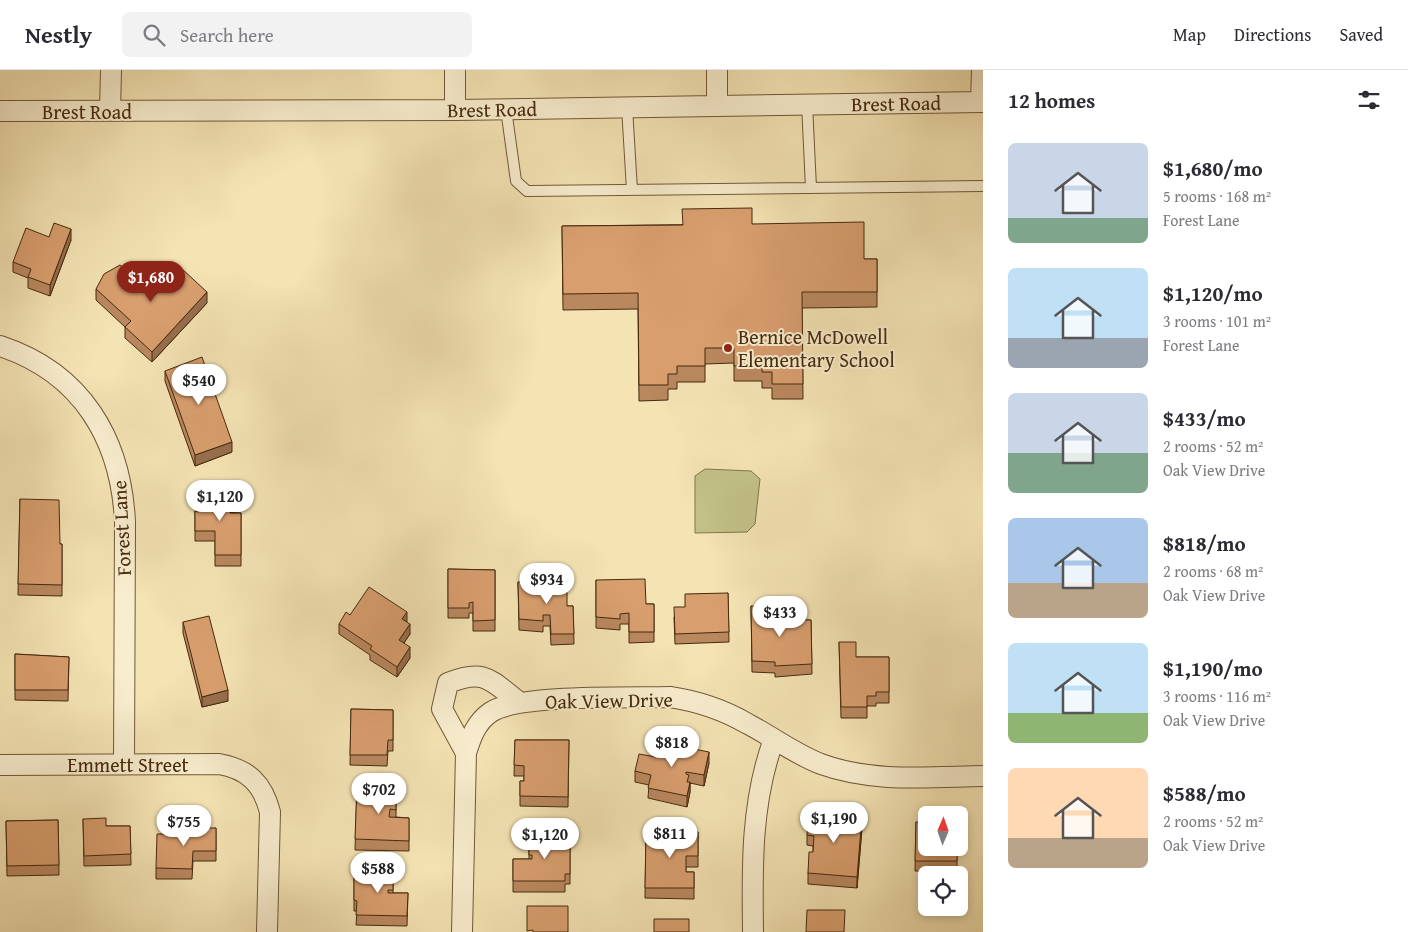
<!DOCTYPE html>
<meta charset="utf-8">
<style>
body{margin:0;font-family:"Gentium Book Plus",serif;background:#f2f2f3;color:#2b2b33;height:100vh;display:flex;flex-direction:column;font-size:19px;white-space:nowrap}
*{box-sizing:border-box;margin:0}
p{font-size:16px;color:#7c7c81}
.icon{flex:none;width:28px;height:28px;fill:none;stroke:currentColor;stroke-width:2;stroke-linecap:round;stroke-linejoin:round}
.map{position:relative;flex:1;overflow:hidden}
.drawer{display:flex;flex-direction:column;background:#fff;width:425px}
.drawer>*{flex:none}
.needle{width:32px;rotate:2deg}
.buttons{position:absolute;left:918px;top:736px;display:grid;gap:10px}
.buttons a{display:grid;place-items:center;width:50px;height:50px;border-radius:8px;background:#fff;box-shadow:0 2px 8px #0003;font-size:25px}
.price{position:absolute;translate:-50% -42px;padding:0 11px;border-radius:18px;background:#fff;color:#222;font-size:16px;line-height:32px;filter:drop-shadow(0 1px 2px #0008)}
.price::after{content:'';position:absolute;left:50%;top:30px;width:15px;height:11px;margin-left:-8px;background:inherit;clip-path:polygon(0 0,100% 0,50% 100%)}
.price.active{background:#8f2418;color:#fff}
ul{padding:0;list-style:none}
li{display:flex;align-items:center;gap:15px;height:125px;padding:0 25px}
li span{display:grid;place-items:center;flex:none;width:140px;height:100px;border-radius:8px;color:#555}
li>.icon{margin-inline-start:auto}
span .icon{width:60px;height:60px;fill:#fffc;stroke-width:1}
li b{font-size:21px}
h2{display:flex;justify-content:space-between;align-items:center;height:60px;padding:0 25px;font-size:21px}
header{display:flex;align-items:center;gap:30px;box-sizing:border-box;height:70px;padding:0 25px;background:#fff;border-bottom:1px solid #e1e1e2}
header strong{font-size:24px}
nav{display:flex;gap:28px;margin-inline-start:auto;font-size:18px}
.search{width:350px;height:45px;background:#f2f2f3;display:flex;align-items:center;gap:12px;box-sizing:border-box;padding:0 18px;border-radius:8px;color:#7c7c81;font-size:19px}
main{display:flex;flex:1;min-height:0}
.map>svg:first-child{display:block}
.green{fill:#c2c188;stroke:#84764b}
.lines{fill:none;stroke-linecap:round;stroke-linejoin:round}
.service-casing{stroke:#715837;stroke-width:12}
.minor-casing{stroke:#715837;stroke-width:22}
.service{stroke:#f8edce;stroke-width:10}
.minor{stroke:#f8edce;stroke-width:20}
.wall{fill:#ba885f;stroke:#452a0e}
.shaded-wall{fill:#976f4d;stroke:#452a0e}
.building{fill:#d89e6e;stroke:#452a0e}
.poi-dot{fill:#8f2418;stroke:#f8edce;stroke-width:2}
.labels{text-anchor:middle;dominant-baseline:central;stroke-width:4;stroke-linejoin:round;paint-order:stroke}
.street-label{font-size:20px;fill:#452a0e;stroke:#f8edce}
.poi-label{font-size:20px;fill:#452a0e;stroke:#f8edce;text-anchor:start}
</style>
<header>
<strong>Nestly</strong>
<div class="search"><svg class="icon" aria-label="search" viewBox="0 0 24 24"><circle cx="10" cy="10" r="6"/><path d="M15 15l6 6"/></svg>Search here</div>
<nav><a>Map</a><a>Directions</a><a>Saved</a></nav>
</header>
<main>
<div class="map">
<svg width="983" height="862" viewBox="0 0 983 862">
<rect width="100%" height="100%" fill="#f4e3b3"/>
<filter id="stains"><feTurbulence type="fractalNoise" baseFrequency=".004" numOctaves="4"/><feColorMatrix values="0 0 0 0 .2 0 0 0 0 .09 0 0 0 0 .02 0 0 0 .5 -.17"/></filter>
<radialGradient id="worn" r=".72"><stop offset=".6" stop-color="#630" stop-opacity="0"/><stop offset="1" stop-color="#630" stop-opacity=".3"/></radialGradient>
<path class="green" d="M705,399L751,401L760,409L755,454L747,462L695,463V406Z"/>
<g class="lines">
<defs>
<path id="service" d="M807,34L811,118
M627,37L632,120
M506,39L516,111L527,121L983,116"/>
<path id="minor" d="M981,32L982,0
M717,36V0
M455,40V0
M0,41L455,40L983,32
M110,41L111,0
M0,276C82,303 121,369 125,452L124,694
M466,683L442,639L448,613C485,598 490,610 519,632
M0,695L219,694C248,699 263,714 270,742L267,862
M462,862L466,683C471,667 476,652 491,642C518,624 633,628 670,627C697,631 724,640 748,654C773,667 795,684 821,694C873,713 929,707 983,706
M753,862C752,797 751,731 774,669"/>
</defs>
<use href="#service" class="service-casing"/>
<use href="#minor" class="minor-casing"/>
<use href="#service" class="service"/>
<use href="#minor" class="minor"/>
</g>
<path class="wall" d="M752,154L864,189H877V237L802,238L803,329H772V318H762V311H734V293L705,294V312H677V319H668V330L639,331L638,239L563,240L562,156Z
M49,167L71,170L50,226L28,218V208L13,202V192Z
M96,219L154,226L207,233L152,292L125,268V257L96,230Z
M165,301L232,382L195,396L165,311Z
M20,429L60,474H62V526L18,525Z
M195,441L241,443V496H215V471H195Z
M448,499L495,500V561H473V543H469V548H448Z
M596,510L646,534H654V572L629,573V554H620V560L596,558Z
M518,512L567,536H573L574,574L551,575L550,556H543V562L519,560Z
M728,523L729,572L675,574L674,547L685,537Z
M751,536L777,550H811L812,604L775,607V603L752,602Z
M350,545L407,552L410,564L404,573L410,588L397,607L370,590V585L339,564V554Z
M183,552L228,631L202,637L183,563Z
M839,572L856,587H889V633H876V636H867V648H841Z
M15,584L69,587L68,631L15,630Z
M351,639L393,640V681H388L387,696L350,695Z
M515,670H569L568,737L520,736V711H524V706H514Z
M709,693L704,716L690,713V722L687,737L648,728L649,715L635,712V701Z
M357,715L396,716V747L409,748V781L355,780Z
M832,745L862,758L857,818L808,814V803L813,782V776L807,775V765Z
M83,749L106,756H130L131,795L84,796Z
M58,750L59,805L7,806L6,751Z
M916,752L957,778V802L915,801Z
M216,758V791H193L192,809H156V798L188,764Z
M646,762H698V797H686V802H694V829L645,828Z
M529,765H570V814H565V822H513V789H529Z
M354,799H393V823H408L407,856L356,855L357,841H354Z"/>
<path class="shaded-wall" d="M71,159V170L50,226V215Z
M207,222V233L152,292V282Z
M232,372V382L195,396V385Z
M407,542V552L402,549Z
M410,554V564L399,580V570Z
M410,577V588L397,607V597Z
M228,620V631L202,637V627Z
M709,682V693L704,716V705Z
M690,712V722L687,737V726Z
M862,747V758L857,818V807Z"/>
<path class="building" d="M752,138V154L864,152V189H877V222H802L803,314H772V302H762V296H734V278H705V296H677V304H668V315H639L638,223L563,224L562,156L683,155L682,139Z
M54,153L71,159L50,215L28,207L31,199L13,192L26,158L49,167Z
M120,195L154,226L181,198L207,222L152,282L125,257L131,251L96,219L104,204Z
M202,287L232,372L195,385L165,301Z
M199,421H230V443H241V485H215V461H195V441L199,442Z
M20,429L59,430L60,474H62V515L18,514Z
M448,499L495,500V550L473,551V532L469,533V538H448Z
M645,509L646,534H654V562H629V543L620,544V549L596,547V510Z
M567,511V536H573L574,564H551L550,545H543V551L519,549L518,512Z
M369,517L407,542L402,549L410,554L399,570L410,577L397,597L370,579L372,576L339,554L346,542L350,545Z
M728,523L729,562L675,564L674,537H685V524Z
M751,536H777V550H811L812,594L775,596V592L752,591Z
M209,546L228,620L202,627L183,552Z
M839,572H856V587H889V622H876V626H867V637H841Z
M15,584L69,587L68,620H15Z
M351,639L393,640V670H388L387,685H350Z
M515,670H569L568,727L520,726V711H524V696L514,695Z
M659,672L709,682L704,705L686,702V704L689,705L687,712H690L687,726L648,718L651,705L635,701L639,684L656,687Z
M357,715L396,716V740L390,739L389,747L409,748V771L355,769Z
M809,739L832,741V745L862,747L857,807L808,803L809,782H813L814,766L807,765Z
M106,748V756H130L131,784L84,786L83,749Z
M58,750L59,795L7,796L6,751Z
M916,752H926V778H957V791H915Z
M188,758H216V781H193L192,799L156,798L157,764H188Z
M646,762H698V786H686V802H694V818H645Z
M529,765H570V804H565V811H513V789H532V785H529Z
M354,799H393V820H388V823H408L407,846L356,845L357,831L354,830Z
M527,836H568V862H533V860L527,861Z
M807,840H845L844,862H806Z
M654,849H689V862H654Z"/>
<circle class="poi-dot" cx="728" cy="278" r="5"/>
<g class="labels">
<g class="street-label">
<text transform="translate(896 33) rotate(-1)">Brest Road</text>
<text transform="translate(492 39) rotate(-1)">Brest Road</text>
<text x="87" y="41">Brest Road</text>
<text transform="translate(121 458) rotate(-93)">Forest Lane</text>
<text transform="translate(609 630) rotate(-1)">Oak View Drive</text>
<text x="128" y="694">Emmett Street</text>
</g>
<g class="poi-label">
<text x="738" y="266">Bernice McDowell<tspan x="738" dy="23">Elementary School</tspan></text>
</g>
</g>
<rect width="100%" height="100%" filter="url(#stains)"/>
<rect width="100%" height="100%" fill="url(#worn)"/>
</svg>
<div class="buttons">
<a><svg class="needle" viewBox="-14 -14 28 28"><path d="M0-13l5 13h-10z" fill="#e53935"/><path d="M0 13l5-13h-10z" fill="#7c7c81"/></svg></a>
<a><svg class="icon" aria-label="locate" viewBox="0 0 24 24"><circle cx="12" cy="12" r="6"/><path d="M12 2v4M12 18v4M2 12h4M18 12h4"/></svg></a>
</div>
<b class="price active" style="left:151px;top:233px">$1,680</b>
<b class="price" style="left:199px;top:336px">$540</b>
<b class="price" style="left:220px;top:452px">$1,120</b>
<b class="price" style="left:547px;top:535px">$934</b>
<b class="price" style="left:780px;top:568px">$433</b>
<b class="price" style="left:672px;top:698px">$818</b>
<b class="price" style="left:379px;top:745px">$702</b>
<b class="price" style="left:834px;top:774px">$1,190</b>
<b class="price" style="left:184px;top:777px">$755</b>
<b class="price" style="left:670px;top:789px">$811</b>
<b class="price" style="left:545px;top:790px">$1,120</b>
<b class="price" style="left:378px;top:824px">$588</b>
</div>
<section class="drawer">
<h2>12 homes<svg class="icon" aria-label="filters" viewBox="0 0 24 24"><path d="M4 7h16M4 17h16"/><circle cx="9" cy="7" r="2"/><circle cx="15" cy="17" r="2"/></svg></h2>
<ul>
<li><span style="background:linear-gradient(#c9d6e8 75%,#7fa58c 0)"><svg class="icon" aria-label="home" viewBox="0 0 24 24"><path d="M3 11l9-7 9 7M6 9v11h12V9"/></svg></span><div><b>$1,680/mo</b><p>5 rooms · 168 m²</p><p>Forest Lane</p></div></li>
<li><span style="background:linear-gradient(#bfe0f5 70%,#9aa5b1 0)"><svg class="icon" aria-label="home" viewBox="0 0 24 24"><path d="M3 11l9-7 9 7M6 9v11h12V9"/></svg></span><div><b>$1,120/mo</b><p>3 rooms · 101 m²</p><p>Forest Lane</p></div></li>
<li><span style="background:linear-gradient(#c9d6e8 60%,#7fa58c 0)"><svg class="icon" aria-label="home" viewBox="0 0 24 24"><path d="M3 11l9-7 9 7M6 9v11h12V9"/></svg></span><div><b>$433/mo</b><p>2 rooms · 52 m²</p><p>Oak View Drive</p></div></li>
<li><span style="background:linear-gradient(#a9c7e8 65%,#b9a48a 0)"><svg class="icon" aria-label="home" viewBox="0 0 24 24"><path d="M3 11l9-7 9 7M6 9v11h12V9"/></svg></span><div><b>$818/mo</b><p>2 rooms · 68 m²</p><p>Oak View Drive</p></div></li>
<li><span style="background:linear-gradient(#bfe0f5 70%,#8fb573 0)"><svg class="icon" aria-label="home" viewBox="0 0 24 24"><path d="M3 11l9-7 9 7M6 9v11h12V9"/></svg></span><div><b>$1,190/mo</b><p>3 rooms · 116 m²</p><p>Oak View Drive</p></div></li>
<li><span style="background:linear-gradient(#ffd9b3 70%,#b9a48a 0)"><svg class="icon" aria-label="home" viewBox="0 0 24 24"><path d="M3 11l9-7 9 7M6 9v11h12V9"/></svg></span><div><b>$588/mo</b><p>2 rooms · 52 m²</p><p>Oak View Drive</p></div></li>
</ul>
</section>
</main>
